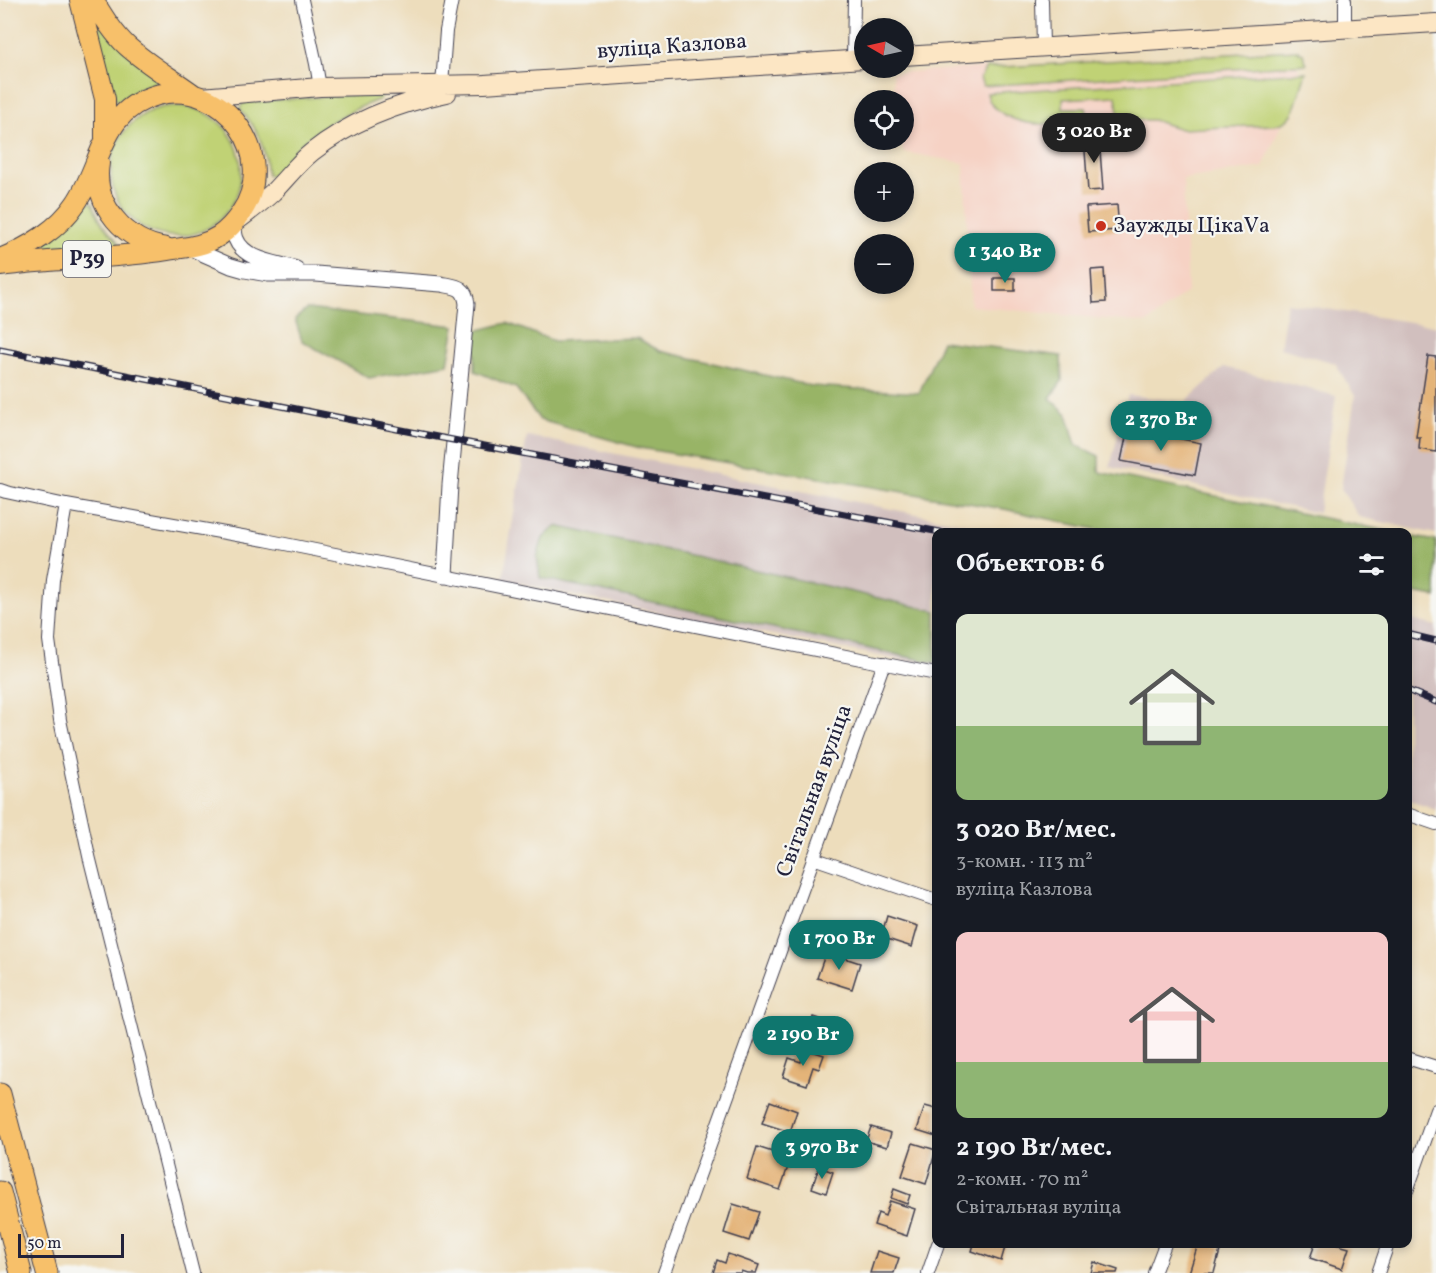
<!DOCTYPE html>
<html lang="ru">
<meta charset="utf-8">
<style>
body{margin:0;font-family:Vollkorn,serif;background:#20242c;color:#f1f3f6;height:100vh;display:flex;flex-direction:column;font-size:22px;white-space:nowrap}
*{box-sizing:border-box;margin:0}
p{font-size:20px;color:#9ea1a6}
.icon{flex:none;width:33px;height:33px;fill:none;stroke:currentColor;stroke-width:2;stroke-linecap:round;stroke-linejoin:round}
.map{position:relative;flex:1;overflow:hidden}
.side{position:absolute;left:932px;top:528px;width:480px;height:720px;display:flex;flex-direction:column;background:#171b24;border-radius:12px;box-shadow:0 3px 9px #0003}
.side>*{flex:none}
.needle{width:39px;rotate:279deg}
.buttons{position:absolute;left:854px;top:18px;display:grid;gap:12px}
.buttons a{display:grid;place-items:center;width:60px;height:60px;border-radius:50%;background:#171b24;box-shadow:0 3px 9px #0003;font-size:30px}
.scale{position:absolute;left:18px;bottom:15px;width:106px;box-sizing:border-box;padding-left:6px;border:3px solid #22223b;border-top:0;font-size:16px;line-height:21px;white-space:nowrap;color:#22223b;-webkit-text-stroke:4px #f6f6f2;paint-order:stroke}
.price{position:absolute;translate:-50% -51px;padding:0 14px;border-radius:21px;background:#0f766e;color:#fff;font-size:20px;line-height:39px;filter:drop-shadow(0 2px 3px #0008)}
.price::after{content:'';position:absolute;left:50%;top:36px;width:18px;height:14px;margin-left:-9px;background:inherit;clip-path:polygon(0 0,100% 0,50% 100%)}
.price.selected{background:#222;color:#fff}
ul{padding:0;list-style:none}
li{display:grid;align-content:center;gap:12px;height:318px;padding:0 24px}
li span{display:grid;place-items:center;height:186px;border-radius:12px;color:#555}
li>.icon{margin-inline-start:auto}
span .icon{width:108px;height:108px;fill:#fffc;stroke-width:1}
li b{font-size:26px}
h2{display:flex;justify-content:space-between;align-items:center;height:72px;padding:0 24px;font-size:26px}
.map>svg:first-child{display:block}
.built{fill:#f6d2c4}
.industrial{fill:#d1bfbe}
.green{fill:#c0d275;stroke:#717a58;stroke-width:1.5}
.forest{fill:#98b466;stroke:#5d6b50;stroke-width:1.5}
.building{fill:#e4b479}
.lines{fill:none;stroke-linecap:round;stroke-linejoin:round}
.minor-casing{stroke:#403e4e;stroke-width:14}
.tertiary-casing{stroke:#403e4e;stroke-width:17}
.secondary-casing{stroke:#403e4e;stroke-width:20}
.primary-casing{stroke:#403e4e;stroke-width:22}
.trunk-casing{stroke:#403e4e;stroke-width:23}
.minor{stroke:#fff;stroke-width:12}
.tertiary{stroke:#fff;stroke-width:15}
.secondary{stroke:#fce6c4;stroke-width:18}
.primary{stroke:#f7c06b;stroke-width:20}
.trunk{stroke:#f7c06b;stroke-width:21}
.rail-casing{stroke:#22223b;stroke-width:7}
.rail{stroke:#f6f6f2;stroke-width:4.5;stroke-dasharray:14;stroke-linecap:butt}
.poi-dot{fill:#c8321e;stroke:#f6f6f2;stroke-width:2}
.labels{text-anchor:middle;dominant-baseline:central;stroke-width:4.5;stroke-linejoin:round;paint-order:stroke}
.shield{fill:#f6f6f2;stroke:#626272;stroke-width:1.5}
.shield-label{font-size:21px;font-weight:bold;fill:#22223b}
.street-label{font-size:22px;fill:#22223b;stroke:#f6f6f2}
.poi-label{font-size:22px;fill:#22223b;stroke:#f6f6f2;text-anchor:start}
</style>
<div class="map">
<svg width="1436" height="1273" viewBox="0 0 1436 1273">
<rect width="100%" height="100%" fill="#f6f6f2"/>
<filter id="ink" filterUnits="userSpaceOnUse"><feTurbulence type="fractalNoise" baseFrequency=".0167" numOctaves="2"/><feDisplacementMap in="SourceGraphic" scale="12" xChannelSelector="R" yChannelSelector="G"/><feConvolveMatrix kernelMatrix="1 2 1 2 8 2 1 2 1" color-interpolation-filters="sRGB"/></filter>
<filter id="wash" filterUnits="userSpaceOnUse"><feTurbulence type="fractalNoise" baseFrequency=".008" numOctaves="4" result="noise"/><feDisplacementMap in="SourceGraphic" scale="24" xChannelSelector="R" yChannelSelector="G"/><feGaussianBlur stdDeviation="1.35" result="paint"/><feColorMatrix in="noise" values="0 0 0 0 0 0 0 0 0 0 0 0 0 0 0 0 0 1.4 0 .05"/><feComposite in="paint" operator="in"/></filter>
<g filter="url(#wash)">
<rect width="100%" height="100%" fill="#edddbc"/>
<path class="built" d="M1293,49L1301,79L1263,167L1183,179L1188,291L1147,323L971,306L964,163L903,152L901,140H903V100H896L892,73Z"/>
<path class="industrial" d="M1287,303L1436,326V534L1359,517L1341,489L1355,396L1335,363L1280,348Z
M1224,367L1336,396L1318,513L1110,467L1128,395L1185,402Z
M527,436L1006,532H936V667L581,597L503,579Z
M1407,619L1436,626V809L1407,799Z"/>
<path class="green" d="M96,21L156,77V81L153,84L140,88L119,101L115,100L94,22Z
M1296,50L1303,54L1307,64L983,86L980,78L986,68Z
M1306,72L1293,113C1288,121 1283,123 1274,125L1181,129L1153,120H1119L1116,96L1063,99V108H1086L1088,118C1074,120 1048,125 1035,124C1017,122 990,113 987,93Z
M378,93L381,94V97L380,99C349,111 321,125 297,148C288,157 282,168 271,176L268,175C265,168 266,162 265,156C260,135 254,125 240,109L242,104L244,102Z
M111 171a65 65 0 1 1 130 0a65 65 0 1 1-130 0Z
M85,202L93,203C96,213 100,222 107,230C112,236 117,239 120,246L32,256Z"/>
<path class="forest" d="M307,309L455,326L448,364L369,378L302,341L295,319Z
M507,323L554,341L637,338L660,351L812,386L919,393L942,341L1061,356L1062,381L1050,398L1067,414L1076,445L1099,456V472L1392,532H1108L1004,509L640,448L540,420L516,388L475,371V331Z
M556,526L690,555L936,611V663L540,578L537,557L543,538Z
M1407,536L1436,541V597L1407,592Z"/>
<g id="blocks">
<path class="building" d="M1099,137L1103,190L1088,191L1084,138Z
M1117,205L1119,230L1088,232L1086,207Z
M1104,269L1106,302L1093,303L1091,270Z
M994,278H1015V291H994Z
M1428,356L1436,357V452L1419,449L1420,437H1416Z
M1128,428L1201,443L1195,475L1121,461Z
M887,916L918,926L912,947L881,937Z
M826,952L860,963L852,989L817,978Z
M813,1017L838,1025L832,1045L807,1037Z
M805,1049L824,1055L819,1069L813,1067L807,1085L783,1077L789,1058L801,1062Z
M770,1101L797,1111L790,1132L762,1123Z
M925,1106L936,1109V1136L917,1130Z
M871,1127L891,1133L887,1147L866,1141Z
M913,1143L936,1150L926,1184L902,1176Z
M757,1147L791,1158L780,1190L747,1179Z
M819,1167L833,1172L826,1193L812,1188Z
M894,1189L910,1195L907,1204L891,1198Z
M890,1201L915,1209L907,1236L874,1225L878,1213L885,1216Z
M733,1204L759,1212L749,1241L724,1233Z
M974,1244H1006L1001,1261L972,1251Z
M1198,1244H1210L1221,1247L1214,1273H1189Z
M1315,1244H1335L1349,1248L1342,1269L1310,1258Z
M877,1251L899,1258L894,1273H870Z
M728,1254L759,1265L756,1273H747L741,1271V1273H713L717,1260L725,1263Z
M1094,1262L1118,1270L1117,1273H1091Z"/>
</g>
</g>
<g filter="url(#ink)">
<use href="#blocks" fill-opacity="0" stroke="#403e4e" stroke-width="1.5"/>
<g class="lines">
<defs>
<path id="minor" d="M302,0L316,64L320,87
M1042,0L1043,47
M1345,0V28
M853,59L854,0
M442,85L446,31L452,0
M0,490L6,492L66,505L265,540L936,674
M66,505L53,580L49,640L60,720L89,856L193,1273
M1407,814L1436,824
M813,858L936,900
M1407,1058L1436,1067
M1407,1191L1436,1110
M664,1273L884,663
M928,1273L938,1244
M1154,1273L1165,1244
M1378,1273L1388,1244"/>
<path id="tertiary" d="M234,224C234,229 234,234 236,239C244,260 276,263 296,269
M190,248L231,266L245,270L268,274H316L441,284C456,287 465,286 467,304L450,485L445,575"/>
<path id="secondary" d="M903,56L1436,23
M201,97L320,87L484,84L864,59
M237,221C249,212 261,203 273,192C286,179 297,164 312,152C351,121 398,103 447,93"/>
<path id="primary" d="M80,0L105,99V138
M93,0C103,16 113,33 127,46C147,64 171,78 193,94
M99,163C92,205 126,242 166,248
M0,259C28,248 59,229 76,203C103,163 101,110 157,95C224,78 280,156 241,213C235,222 228,230 219,236C202,247 187,247 167,250C112,259 55,258 0,266"/>
<path id="trunk" d="M0,1094L47,1273
M0,1192L21,1273"/>
</defs>
<use href="#minor" class="minor-casing"/>
<use href="#tertiary" class="tertiary-casing"/>
<use href="#secondary" class="secondary-casing"/>
<use href="#primary" class="primary-casing"/>
<use href="#trunk" class="trunk-casing"/>
<use href="#minor" class="minor"/>
<use href="#tertiary" class="tertiary"/>
<use href="#secondary" class="secondary"/>
<use href="#primary" class="primary"/>
<use href="#trunk" class="trunk"/>
<defs>
<path id="rail" d="M0,350L437,437L940,532
M1407,634L1436,641
M1407,690L1436,702"/>
</defs>
<use href="#rail" class="rail-casing"/>
<use href="#rail" class="rail"/>
</g>
</g>
<circle class="poi-dot" cx="1101" cy="226" r="6"/>
<g class="labels">
<rect class="shield" x="63" y="241" width="48" height="36" rx="4.5"/>
<g class="shield-label">
<text x="87" y="259">Р39</text>
</g>
<g class="street-label">
<text transform="translate(672 47) rotate(-4)">вуліца Казлова</text>
<text transform="translate(815 791) rotate(-70)">Світальная вуліца</text>
</g>
<g class="poi-label">
<text x="1113" y="226">Заужды ЦікаVа</text>
</g>
</g>
</svg>
<div class="buttons">
<a><svg class="needle" viewBox="-14 -14 28 28"><path d="M0-13l5 13h-10z" fill="#e53935"/><path d="M0 13l5-13h-10z" fill="#9ea1a6"/></svg></a>
<a><svg class="icon" aria-label="locate" viewBox="0 0 24 24"><circle cx="12" cy="12" r="6"/><path d="M12 2v4M12 18v4M2 12h4M18 12h4"/></svg></a>
<a>+</a>
<a>−</a>
</div>
<div class="scale">50 m</div>
<b class="price selected" style="left:1094px;top:164px">3 020 Br</b>
<b class="price" style="left:1005px;top:284px">1 340 Br</b>
<b class="price" style="left:1161px;top:452px">2 370 Br</b>
<b class="price" style="left:839px;top:971px">1 700 Br</b>
<b class="price" style="left:803px;top:1067px">2 190 Br</b>
<b class="price" style="left:822px;top:1180px">3 970 Br</b>
<section class="side">
<h2>Объектов: 6<svg class="icon" aria-label="filters" viewBox="0 0 24 24"><path d="M4 7h16M4 17h16"/><circle cx="9" cy="7" r="2"/><circle cx="15" cy="17" r="2"/></svg></h2>
<ul>
<li><span style="background:linear-gradient(#dfe7d0 60%,#8fb573 0)"><svg class="icon" aria-label="home" viewBox="0 0 24 24"><path d="M3 11l9-7 9 7M6 9v11h12V9"/></svg></span><div><b>3 020 Br/мес.</b><p>3-комн. · 113 m²</p><p>вуліца Казлова</p></div></li>
<li><span style="background:linear-gradient(#f6c9c9 70%,#8fb573 0)"><svg class="icon" aria-label="home" viewBox="0 0 24 24"><path d="M3 11l9-7 9 7M6 9v11h12V9"/></svg></span><div><b>2 190 Br/мес.</b><p>2-комн. · 70 m²</p><p>Світальная вуліца</p></div></li>
</ul>
</section>
</div>
